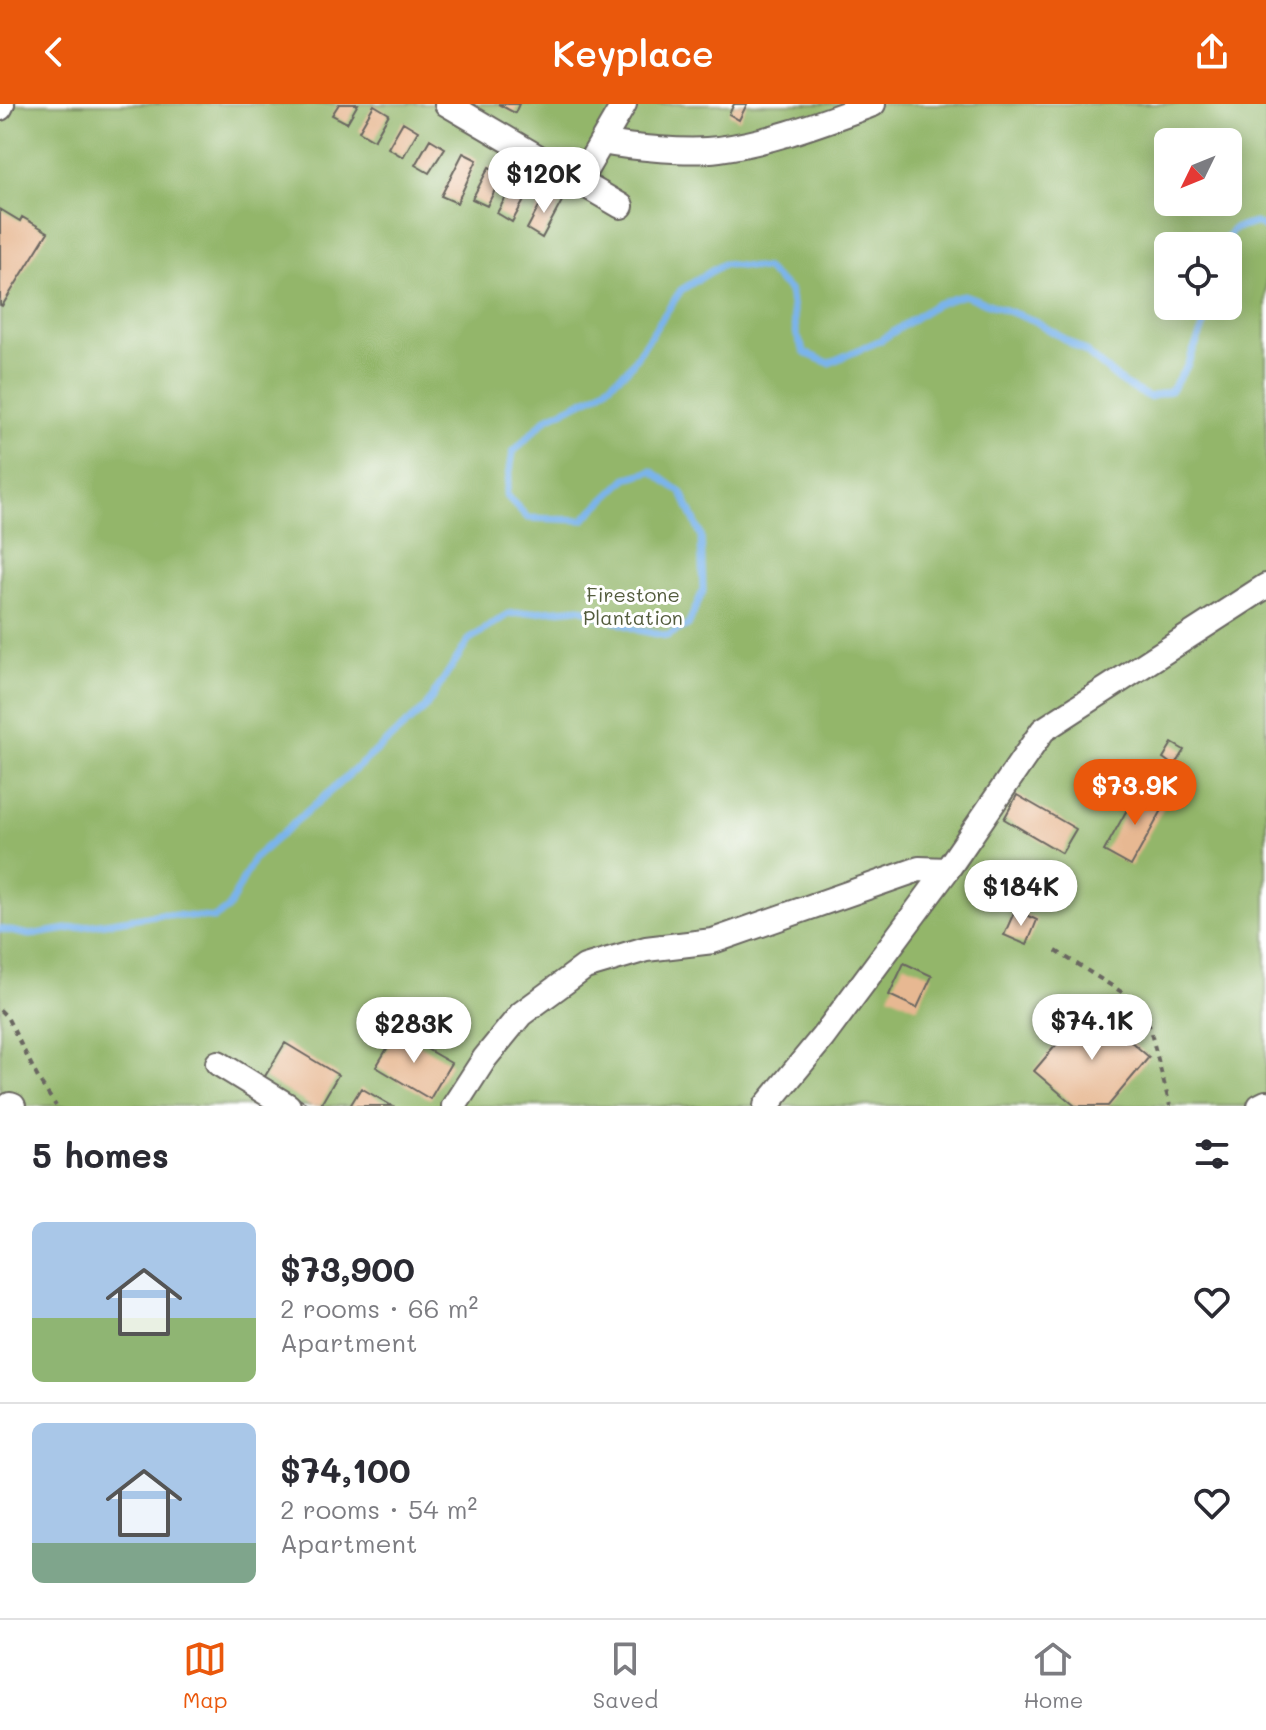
<!DOCTYPE html>
<meta charset="utf-8">
<style>
body{margin:0;font-family:Mali,sans-serif;background:#f2f2f3;color:#2b2b33;height:100vh;display:flex;flex-direction:column;font-size:30px;white-space:nowrap}
*{box-sizing:border-box;margin:0}
p{font-size:26px;color:#7c7c81}
.icon{flex:none;width:44px;height:44px;fill:none;stroke:currentColor;stroke-width:2;stroke-linecap:round;stroke-linejoin:round}
.map{position:relative;height:1002px;overflow:hidden}
.drawer{display:flex;flex-direction:column;background:#fff;flex:1}
.drawer>*{flex:none}
.needle{width:52px;rotate:227deg}
.fabs{position:absolute;left:1154px;top:24px;display:grid;gap:16px}
.fabs a{display:grid;place-items:center;width:88px;height:88px;border-radius:12px;background:#fff;box-shadow:0 4px 20px #0003;font-size:40px}
.price{position:absolute;translate:-50% -68px;padding:0 18px;border-radius:28px;background:#fff;color:#222;font-size:26px;line-height:52px;filter:drop-shadow(0 2px 4px #0008)}
.price::after{content:'';position:absolute;left:50%;top:48px;width:24px;height:18px;margin-left:-12px;background:inherit;clip-path:polygon(0 0,100% 0,50% 100%)}
.price.current{background:#ea580c;color:#fff}
ul{padding:0;list-style:none}
li{display:flex;align-items:center;gap:24px;height:200px;padding:0 32px}
li+li{border-top:2px solid #e1e1e2}
li span{display:grid;place-items:center;flex:none;width:224px;height:160px;border-radius:12px;color:#555}
li>.icon{margin-inline-start:auto}
span .icon{width:96px;height:96px;fill:#fffc;stroke-width:1}
li b{font-size:34px}
h2{display:flex;justify-content:space-between;align-items:center;height:96px;padding:0 32px;font-size:34px}
header{display:flex;justify-content:space-between;align-items:center;height:104px;padding:0 32px;background:#ea580c;color:#fff;font-size:36px;font-weight:600}
.tabs{display:flex;justify-content:space-around;align-items:center;height:112px;border-top:2px solid #e1e1e2;background:#fff;font-size:22px;color:#7c7c81}
.tabs a{display:grid;justify-items:center;gap:4px}
.tabs .current{color:#ea580c}
.map>svg:first-child{display:block}
.forest{fill:#93b66a;stroke:#586943;stroke-width:2;fill-rule:evenodd}
.lines{fill:none;stroke-linecap:round;stroke-linejoin:round}
.stream{stroke:#7ab4eb;stroke-width:7}
.building{fill:#e7b892}
.minor-casing{stroke:#696661;stroke-width:28}
.path{stroke:#696661;stroke-width:4;stroke-dasharray:6 6;stroke-linecap:butt}
.minor{stroke:#fff;stroke-width:24}
.labels{text-anchor:middle;dominant-baseline:central;stroke-width:6;stroke-linejoin:round;paint-order:stroke}
.park-label{font-size:20px;fill:#535c3d;stroke:#fff}
</style>
<header><svg class="icon" aria-label="back" viewBox="0 0 24 24"><path d="M15 5l-7 7 7 7"/></svg>Keyplace<svg class="icon" aria-label="share" viewBox="0 0 24 24"><path d="M12 15V3M7 8l5-5 5 5M5 13v7h14v-7"/></svg></header>
<div class="map">
<svg width="1266" height="1002" viewBox="0 0 1266 1002">
<rect width="100%" height="100%" fill="#fff"/>
<filter id="ink" filterUnits="userSpaceOnUse"><feTurbulence type="fractalNoise" baseFrequency=".0125" numOctaves="2"/><feDisplacementMap in="SourceGraphic" scale="16" xChannelSelector="R" yChannelSelector="G"/><feConvolveMatrix kernelMatrix="1 2 1 2 8 2 1 2 1" color-interpolation-filters="sRGB"/></filter>
<filter id="wash" filterUnits="userSpaceOnUse"><feTurbulence type="fractalNoise" baseFrequency=".006" numOctaves="4" result="noise"/><feDisplacementMap in="SourceGraphic" scale="32" xChannelSelector="R" yChannelSelector="G"/><feGaussianBlur stdDeviation="1.8" result="paint"/><feColorMatrix in="noise" values="0 0 0 0 0 0 0 0 0 0 0 0 0 0 0 0 0 1.4 0 .05"/><feComposite in="paint" operator="in"/></filter>
<g filter="url(#wash)">
<rect width="100%" height="100%" fill="#f9efe1"/>
<path class="forest" d="M0,0H1266V1002H0ZM1168,38H1228V98H1168ZM1168,142H1228V202H1168Z"/>
<g class="lines">
<path class="stream" d="M1221,142L1233,125L1255,119L1266,124
M0,825L30,831L161,810L214,814L228,805L254,754L425,604L469,536L508,510L580,504L638,526L667,532L688,521L703,487L701,431L682,389L652,367L627,374L583,416L528,414L506,391L513,348L547,314L598,290L629,264L681,186L723,160L766,165L790,187L797,232L805,249L829,259L881,236L936,200L964,191L1035,217L1087,249L1124,280L1149,293L1170,287L1186,264L1212,202"/>
</g>
<g id="blocks">
<path class="building" d="M339,0H358L347,19L332,11Z
M498,0H519L515,9Z
M734,0H747L739,16L729,10Z
M374,1L389,10L374,36L359,27Z
M403,18L418,27L403,53L388,44Z
M430,35L445,44L429,69L415,61Z
M463,49L477,56L457,99L441,92Z
M489,63L503,70L487,102L472,95Z
M517,73L532,82L512,118L497,109Z
M546,89L562,97L542,134L527,125Z
M0,105L20,117L22,113L48,128L2,202L0,201Z
M1172,639L1184,646L1174,662L1163,654Z
M1139,684L1166,699L1131,762L1104,747Z
M1017,691L1076,725L1062,749L1004,715Z
M1015,806L1037,816L1027,841L1004,831Z
M904,859L932,872L917,904L889,891Z
M1089,902L1149,953L1108,1002H1075L1034,967Z
M397,928L451,959L430,995L376,963Z
M285,939L338,971L320,1002H311L264,974Z
M361,984L392,1002H350Z"/>
</g>
</g>
<g filter="url(#ink)">
<use href="#blocks" fill-opacity="0" stroke="#696661" stroke-width="2"/>
<g class="lines">
<defs>
<path id="minor" d="M447,0L621,102
M0,4L2,0
M602,38C633,44 688,49 719,45C772,38 823,18 873,0
M579,77L624,0
M218,959L288,1002
M10,1001L13,1002
M454,1002L485,954L521,910L585,863L646,845L713,837L919,765L947,766
M766,1002L823,933L947,766L1043,626L1266,482
M1260,1002L1266,999"/>
</defs>
<use href="#minor" class="minor-casing"/>
<path class="path" d="M1056,847L1144,902L1170,1002
M0,906L7,913L40,978L56,1002"/>
<use href="#minor" class="minor"/>
</g>
</g>
<g class="labels">
<g class="park-label">
<text x="633" y="490">Firestone<tspan x="633" dy="23">Plantation</tspan></text>
</g>
</g>
</svg>
<div class="fabs">
<a><svg class="needle" viewBox="-14 -14 28 28"><path d="M0-13l5 13h-10z" fill="#e53935"/><path d="M0 13l5-13h-10z" fill="#7c7c81"/></svg></a>
<a><svg class="icon" aria-label="locate" viewBox="0 0 24 24"><circle cx="12" cy="12" r="6"/><path d="M12 2v4M12 18v4M2 12h4M18 12h4"/></svg></a>
</div>
<b class="price" style="left:544px;top:111px">$120K</b>
<b class="price current" style="left:1135px;top:723px">$73.9K</b>
<b class="price" style="left:1021px;top:824px">$184K</b>
<b class="price" style="left:1092px;top:958px">$74.1K</b>
<b class="price" style="left:414px;top:961px">$283K</b>
</div>
<section class="drawer">
<h2>5 homes<svg class="icon" aria-label="filters" viewBox="0 0 24 24"><path d="M4 7h16M4 17h16"/><circle cx="9" cy="7" r="2"/><circle cx="15" cy="17" r="2"/></svg></h2>
<ul>
<li><span style="background:linear-gradient(#a9c7e8 60%,#8fb573 0)"><svg class="icon" aria-label="home" viewBox="0 0 24 24"><path d="M3 11l9-7 9 7M6 9v11h12V9"/></svg></span><div><b>$73,900</b><p>2 rooms · 66 m²</p><p>Apartment</p></div><svg class="icon" aria-label="heart" viewBox="0 0 24 24"><path d="M12 20l-8-8c-3-5 5-10 8-4 3-6 11-1 8 4z"/></svg></li>
<li><span style="background:linear-gradient(#a9c7e8 75%,#7fa58c 0)"><svg class="icon" aria-label="home" viewBox="0 0 24 24"><path d="M3 11l9-7 9 7M6 9v11h12V9"/></svg></span><div><b>$74,100</b><p>2 rooms · 54 m²</p><p>Apartment</p></div><svg class="icon" aria-label="heart" viewBox="0 0 24 24"><path d="M12 20l-8-8c-3-5 5-10 8-4 3-6 11-1 8 4z"/></svg></li>
</ul>
</section>
<nav class="tabs">
<a class="current"><svg class="icon" aria-label="map" viewBox="0 0 24 24"><path d="M3 6l6-2 6 2 6-2v14l-6 2-6-2-6 2zM9 4v14M15 6v14"/></svg>Map</a>
<a><svg class="icon" aria-label="saved" viewBox="0 0 24 24"><path d="M7 4h10v16l-5-4-5 4z"/></svg>Saved</a>
<a><svg class="icon" aria-label="home" viewBox="0 0 24 24"><path d="M3 11l9-7 9 7M6 9v11h12V9"/></svg>Home</a>
</nav>
